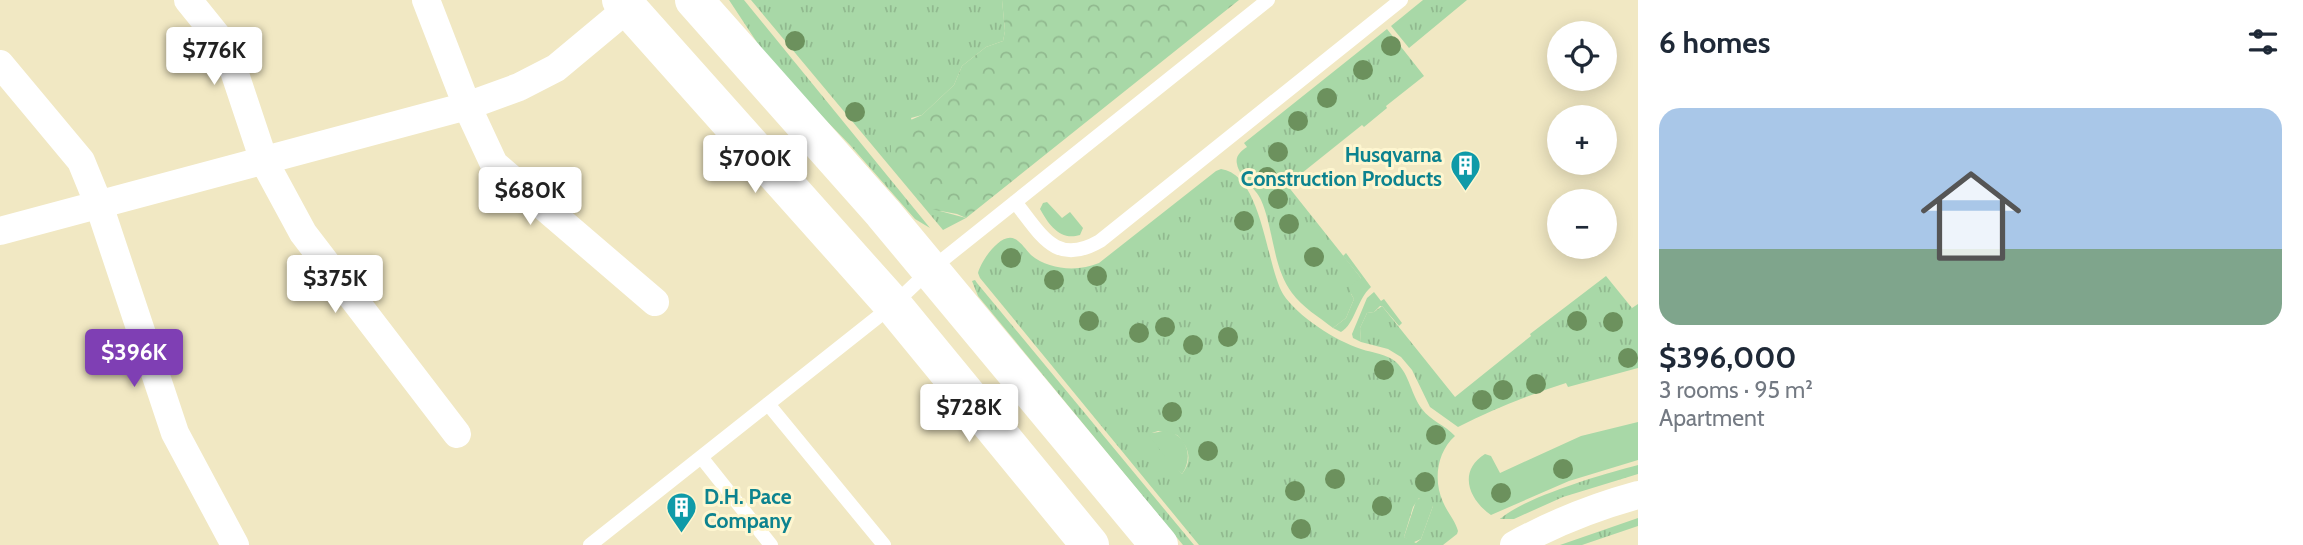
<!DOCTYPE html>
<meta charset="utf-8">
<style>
body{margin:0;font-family:Cabin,sans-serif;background:#f6f6f7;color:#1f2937;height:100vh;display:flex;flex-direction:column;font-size:26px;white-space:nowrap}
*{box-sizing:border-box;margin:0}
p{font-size:23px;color:#747a83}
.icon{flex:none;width:38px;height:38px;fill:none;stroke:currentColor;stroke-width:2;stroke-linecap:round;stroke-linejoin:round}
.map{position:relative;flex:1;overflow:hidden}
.panel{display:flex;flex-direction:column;background:#fff;width:665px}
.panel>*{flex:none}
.tools{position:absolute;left:1547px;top:21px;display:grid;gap:14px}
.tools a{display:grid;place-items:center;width:70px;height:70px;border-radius:50%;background:#fff;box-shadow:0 4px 18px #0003;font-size:35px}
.price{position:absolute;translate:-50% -60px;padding:0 16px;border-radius:7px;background:#fff;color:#222;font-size:23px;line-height:46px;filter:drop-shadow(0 2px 4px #0008)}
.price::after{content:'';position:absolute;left:50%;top:42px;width:21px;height:16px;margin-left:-10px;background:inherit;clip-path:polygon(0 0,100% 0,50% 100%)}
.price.on{background:#7f3fb4;color:#fff}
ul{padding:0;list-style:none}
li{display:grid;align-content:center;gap:14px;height:371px;padding:0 21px}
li+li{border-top:2px solid #e0e1e3}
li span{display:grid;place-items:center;height:217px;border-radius:21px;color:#555}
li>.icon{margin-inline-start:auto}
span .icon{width:126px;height:126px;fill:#fffc;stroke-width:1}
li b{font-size:30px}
h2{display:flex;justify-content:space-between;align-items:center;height:84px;padding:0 21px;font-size:30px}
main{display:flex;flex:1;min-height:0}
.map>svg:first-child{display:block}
.grass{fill:url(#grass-tufts);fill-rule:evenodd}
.forest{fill:url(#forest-crowns)}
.garden{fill:#a8d8a7}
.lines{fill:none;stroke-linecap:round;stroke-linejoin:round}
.service{stroke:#fff;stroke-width:14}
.minor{stroke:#fff;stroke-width:28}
.secondary{stroke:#fff;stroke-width:38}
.tree{fill:#6c915d}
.labels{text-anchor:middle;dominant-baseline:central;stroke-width:6;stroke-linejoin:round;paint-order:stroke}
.culture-label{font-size:21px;font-weight:bold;fill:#0d838f;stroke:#fef6d0;text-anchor:end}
</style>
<main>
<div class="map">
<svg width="1638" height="545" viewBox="0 0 1638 545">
<defs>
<pattern id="grass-tufts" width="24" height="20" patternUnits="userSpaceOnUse" patternTransform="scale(1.75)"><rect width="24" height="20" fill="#a8d8a7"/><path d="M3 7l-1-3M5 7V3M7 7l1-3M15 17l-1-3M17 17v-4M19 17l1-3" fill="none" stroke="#91b98f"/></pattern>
<pattern id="forest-crowns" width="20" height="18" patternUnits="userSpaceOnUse" patternTransform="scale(1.75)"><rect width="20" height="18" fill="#a8d8a7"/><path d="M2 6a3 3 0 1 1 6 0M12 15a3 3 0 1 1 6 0" fill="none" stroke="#91b98f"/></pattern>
</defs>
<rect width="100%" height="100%" fill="#f1e8c3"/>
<path class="grass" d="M729,0H744L930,228L915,219L850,145L772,65Z
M751,0H1002L1005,31L1003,41L986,47L962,66L954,85L922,115L911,118L940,211L966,218L943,230Z
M1423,0H1467L1409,48L1391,26Z
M1387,29L1424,76L1386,106L1387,108L1364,127L1362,125L1287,185L1361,278L1351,294L1354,299L1346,318L1333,328C1319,317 1302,307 1292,293C1272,266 1274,229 1261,200C1256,188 1239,177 1237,164C1235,156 1241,151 1247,147L1244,143Z
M1221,169C1262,174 1266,265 1283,294C1297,316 1336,341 1361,349C1373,353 1387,354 1396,362C1410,375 1411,395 1422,409C1431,421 1445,425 1455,436C1437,452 1433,480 1443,502C1447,512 1455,520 1458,531L1457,534L1443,545H1199L980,278L978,273C981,261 1001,231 1015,239C1021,242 1026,250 1031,255C1049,270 1078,272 1099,263L1216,171ZM1158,431L1177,435C1189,447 1193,460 1182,474L1151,437L1152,433ZM1419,498L1433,506L1421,539L1416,543L1404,537L1413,507Z
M1606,276L1632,308L1638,304V368L1568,387L1566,383C1529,395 1493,409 1458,427L1430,407L1412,370L1401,357L1388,349L1361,342L1360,328L1367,313L1374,312L1382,306L1455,397L1531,336L1530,334Z
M975,280L977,283L1194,545H1183L978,296L972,281Z
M1638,465V474L1563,497L1514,519H1500C1525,497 1603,474 1638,465Z
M1638,518V526L1582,545H1560Z"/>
<path class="forest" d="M1002,0H1239L966,218L957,214L930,209L891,154V138L897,126L922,115L954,85L962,66L986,47L1003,41L1005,31Z"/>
<path class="garden" d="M1047,202L1062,218L1070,212L1083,228L1080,235C1060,241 1049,225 1040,209L1043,203Z
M1346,253L1371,287C1357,299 1355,324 1341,332L1333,328L1346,318L1354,299L1350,292L1351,285L1361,278L1343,256Z
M1374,292L1381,301L1384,299L1402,323L1399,326L1382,306H1380L1374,312L1367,313L1360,328L1361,342L1353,338L1352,334L1367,298Z
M1638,422V460L1569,481L1491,515C1468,499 1458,471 1485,454L1491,456L1500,473L1581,436Z
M1165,431C1187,434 1194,457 1182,474L1165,457L1149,435L1152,433Z
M1425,494L1431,497L1433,506L1421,539L1412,543L1404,537L1416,501Z"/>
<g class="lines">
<path class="service" d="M1015,202C1041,234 1055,267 1100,241L1401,0
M701,457L771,545
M590,545L768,404
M884,545L768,404L893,305L930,270L1268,0"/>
<path class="minor" d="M188,0L226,47L264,161L303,233L457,434
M426,0L467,106L494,164L655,302
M0,64L81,161L99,205L175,433L235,545
M0,231L467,106L519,87L556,68L628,8
M1514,545C1554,523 1594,507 1638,495"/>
<path class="secondary" d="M621,0L893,305L1090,545
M694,0L883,213L1159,545"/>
</g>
<g class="tree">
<circle cx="795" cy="41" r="10"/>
<circle cx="1391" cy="46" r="10"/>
<circle cx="1363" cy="70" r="10"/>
<circle cx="1327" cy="98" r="10"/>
<circle cx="855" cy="112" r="10"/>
<circle cx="1298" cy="121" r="10"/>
<circle cx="1278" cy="152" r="10"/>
<circle cx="1267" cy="177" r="10"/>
<circle cx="1278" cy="199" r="10"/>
<circle cx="1244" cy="221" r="10"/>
<circle cx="1289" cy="224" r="10"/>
<circle cx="1314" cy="257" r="10"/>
<circle cx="1011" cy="258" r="10"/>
<circle cx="1097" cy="276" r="10"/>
<circle cx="1054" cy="280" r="10"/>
<circle cx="1089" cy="321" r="10"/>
<circle cx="1577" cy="321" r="10"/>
<circle cx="1613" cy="322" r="10"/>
<circle cx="1165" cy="327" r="10"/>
<circle cx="1139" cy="333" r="10"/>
<circle cx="1228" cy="337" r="10"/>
<circle cx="1193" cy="345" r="10"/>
<circle cx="1628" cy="358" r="10"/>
<circle cx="1384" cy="370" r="10"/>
<circle cx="1536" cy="384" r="10"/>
<circle cx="1503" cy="390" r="10"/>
<circle cx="1482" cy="400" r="10"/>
<circle cx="1172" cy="412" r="10"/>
<circle cx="1436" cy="435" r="10"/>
<circle cx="1208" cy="451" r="10"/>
<circle cx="1563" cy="469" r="10"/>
<circle cx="1335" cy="479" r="10"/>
<circle cx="1425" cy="482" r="10"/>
<circle cx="1295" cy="491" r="10"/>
<circle cx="1501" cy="493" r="10"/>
<circle cx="1382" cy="506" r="10"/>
<circle cx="1301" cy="529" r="10"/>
</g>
<defs>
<symbol id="building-pin" viewBox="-11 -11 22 30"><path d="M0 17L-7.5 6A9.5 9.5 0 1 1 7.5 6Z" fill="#0f9aa8" stroke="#fef6d0"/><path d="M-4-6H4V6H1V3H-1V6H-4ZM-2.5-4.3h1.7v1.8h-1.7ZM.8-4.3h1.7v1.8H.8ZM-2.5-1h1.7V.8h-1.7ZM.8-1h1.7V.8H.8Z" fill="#fff"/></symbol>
</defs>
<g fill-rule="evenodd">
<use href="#building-pin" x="1448" y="148" width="35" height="47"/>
<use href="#building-pin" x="664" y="490" width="35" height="47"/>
</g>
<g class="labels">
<g class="culture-label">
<text x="1442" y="154">Husqvarna<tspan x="1442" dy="24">Construction Products</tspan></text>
<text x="704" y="496" text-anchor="start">D.H. Pace<tspan x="704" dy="24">Company</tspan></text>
</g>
</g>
</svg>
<div class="tools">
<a><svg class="icon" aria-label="locate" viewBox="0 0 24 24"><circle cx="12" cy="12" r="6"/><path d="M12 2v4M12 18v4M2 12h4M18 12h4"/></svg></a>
<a>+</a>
<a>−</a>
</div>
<b class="price" style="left:214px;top:87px">$776K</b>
<b class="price" style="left:755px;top:195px">$700K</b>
<b class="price" style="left:530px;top:227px">$680K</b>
<b class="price" style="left:335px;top:315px">$375K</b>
<b class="price on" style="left:134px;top:389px">$396K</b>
<b class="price" style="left:969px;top:444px">$728K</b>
</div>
<section class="panel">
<h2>6 homes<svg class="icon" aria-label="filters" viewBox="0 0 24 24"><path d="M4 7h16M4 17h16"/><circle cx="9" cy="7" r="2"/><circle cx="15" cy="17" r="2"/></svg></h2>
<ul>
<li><span style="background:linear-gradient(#a9c7e8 65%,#7fa58c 0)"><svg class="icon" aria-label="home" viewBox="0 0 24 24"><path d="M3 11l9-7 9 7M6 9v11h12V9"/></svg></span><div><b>$396,000</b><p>3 rooms · 95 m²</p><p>Apartment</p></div></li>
</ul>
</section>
</main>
